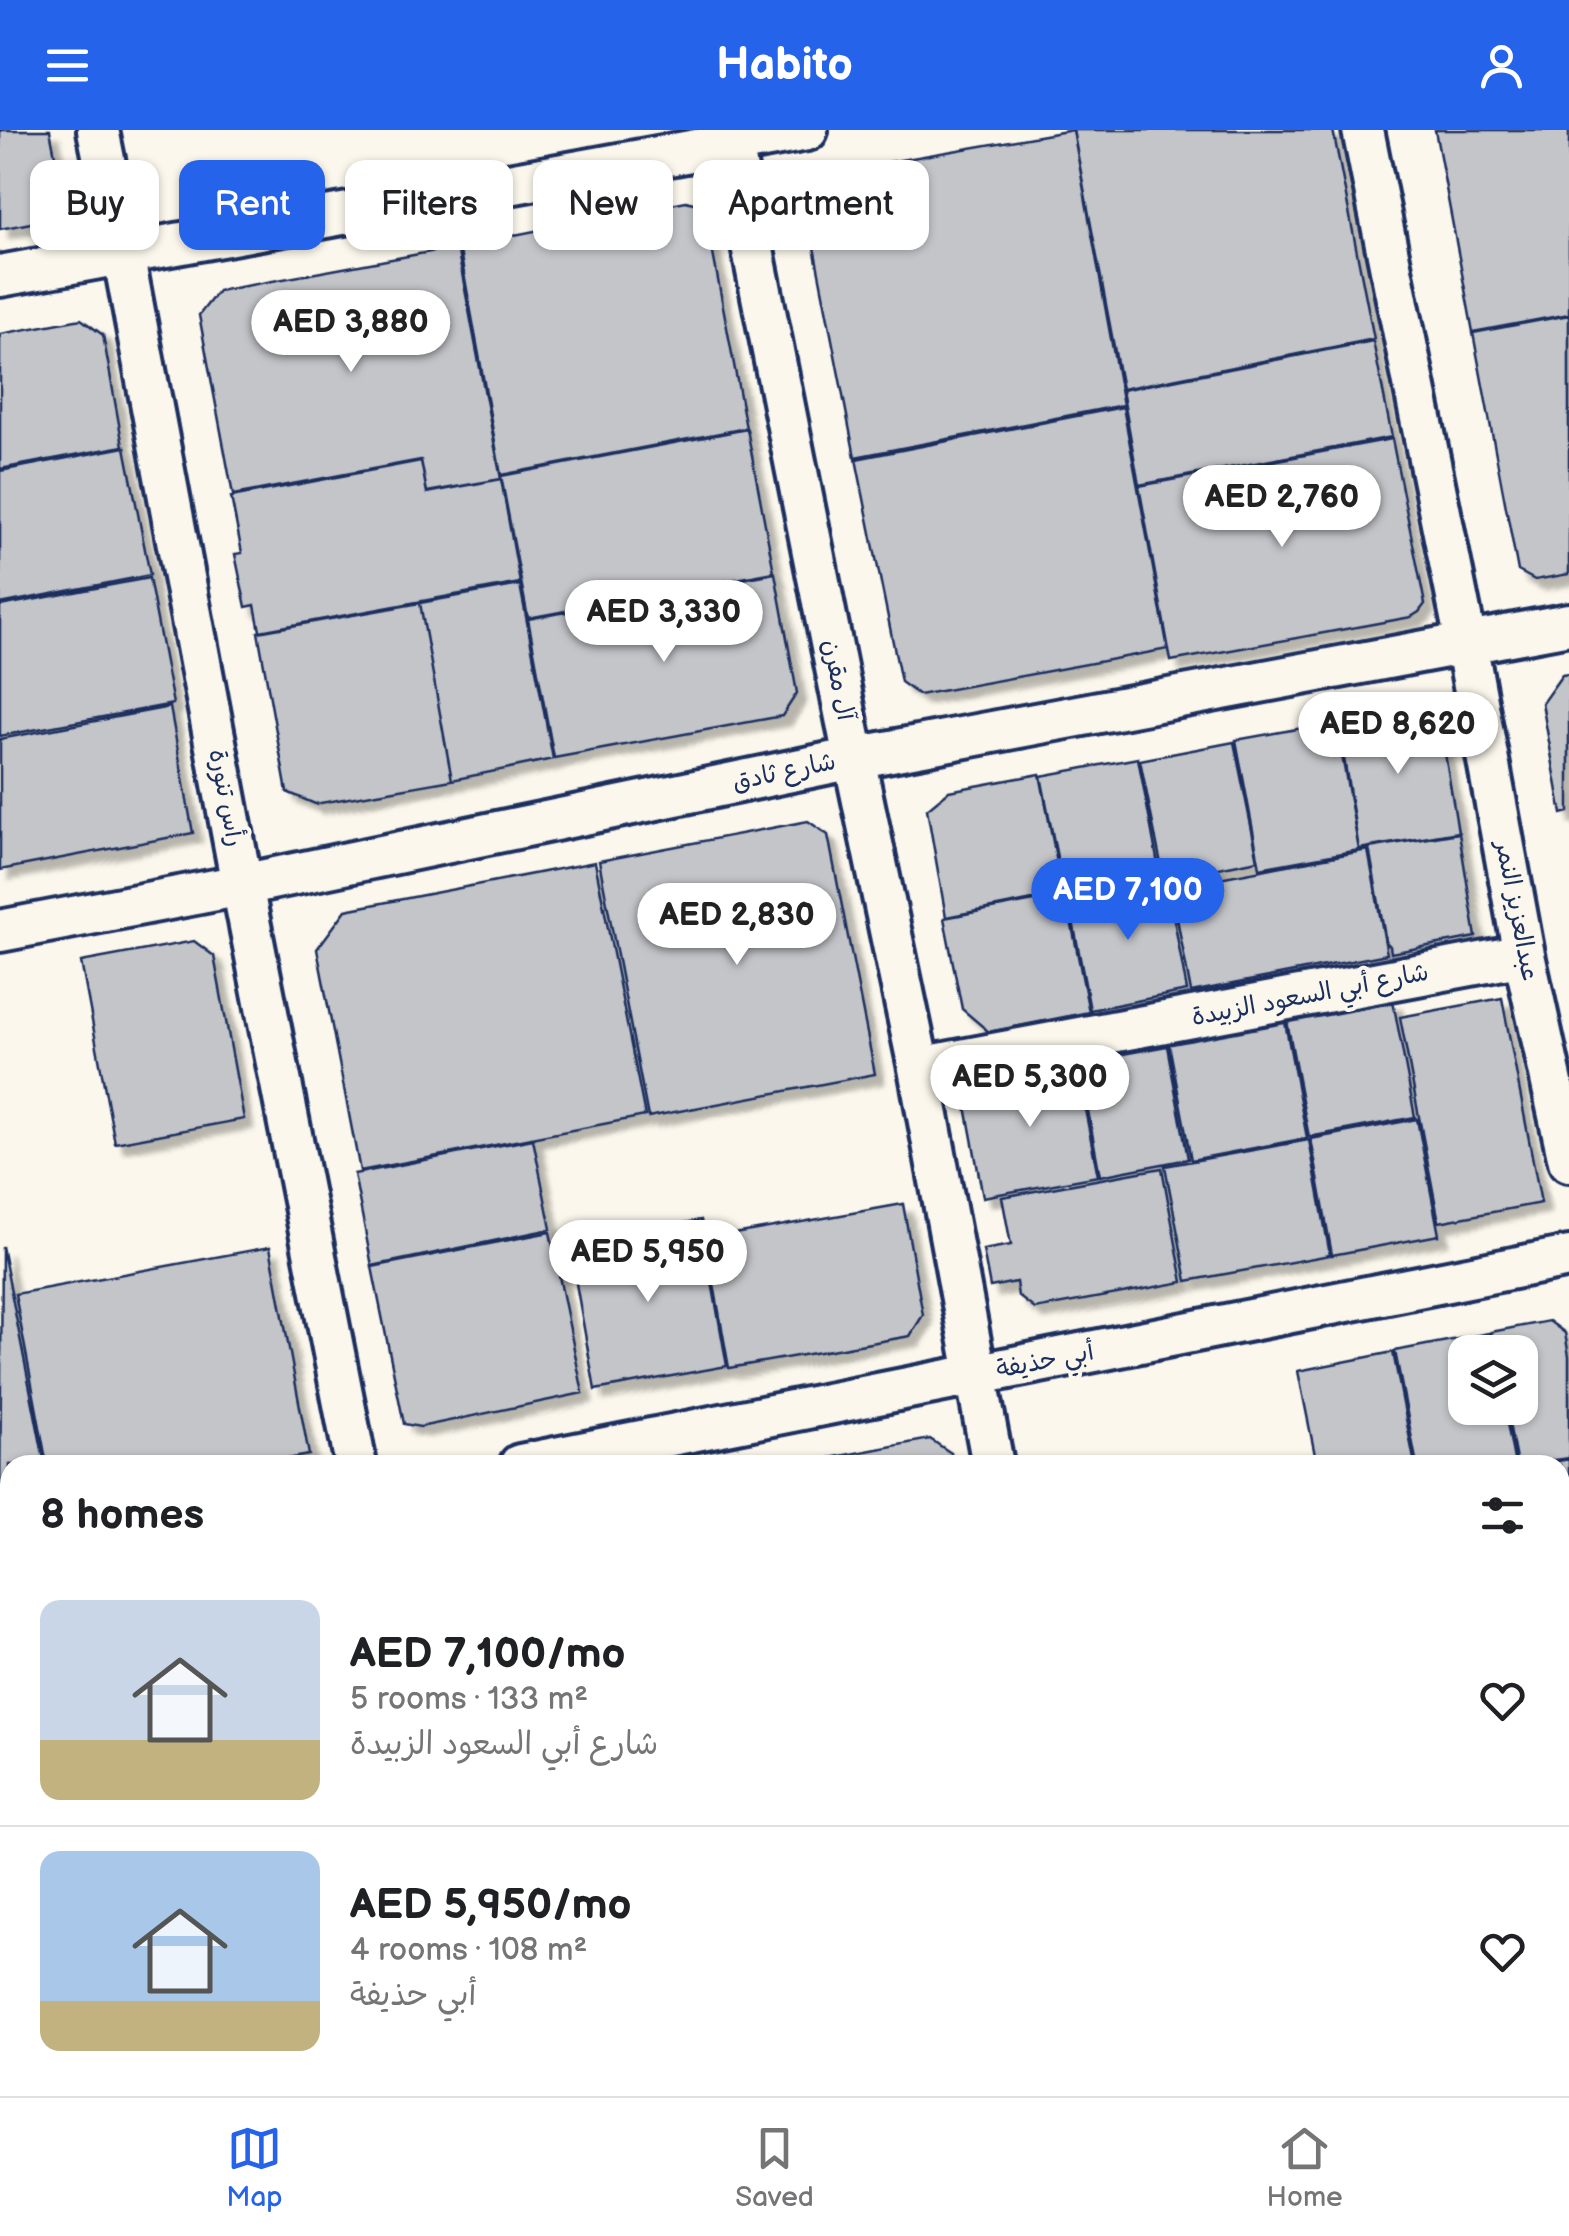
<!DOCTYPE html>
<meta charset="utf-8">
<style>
body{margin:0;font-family:"Balsamiq Sans","Playpen Sans Arabic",sans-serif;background:#f2f2f2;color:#202124;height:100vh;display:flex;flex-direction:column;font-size:38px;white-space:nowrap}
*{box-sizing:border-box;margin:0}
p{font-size:32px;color:#757577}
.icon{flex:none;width:55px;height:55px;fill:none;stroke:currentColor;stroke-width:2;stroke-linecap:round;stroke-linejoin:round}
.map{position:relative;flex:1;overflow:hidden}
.panel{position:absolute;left:0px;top:1325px;width:1570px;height:642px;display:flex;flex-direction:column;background:#fff;border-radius:30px 30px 0 0;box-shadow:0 2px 8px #0004}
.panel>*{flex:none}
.guide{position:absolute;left:30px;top:30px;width:1000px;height:90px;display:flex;gap:20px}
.tools{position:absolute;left:1448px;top:1205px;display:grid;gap:20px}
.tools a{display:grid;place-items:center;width:90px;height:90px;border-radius:20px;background:#fff;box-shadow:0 2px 8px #0004;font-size:50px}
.price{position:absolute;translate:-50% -85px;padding:0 22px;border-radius:35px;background:#fff;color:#222;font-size:32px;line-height:65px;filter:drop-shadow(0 2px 5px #0008)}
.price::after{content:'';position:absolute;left:50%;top:60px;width:30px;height:22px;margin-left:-15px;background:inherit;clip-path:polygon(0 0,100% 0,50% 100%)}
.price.selected{background:#2563eb;color:#fff}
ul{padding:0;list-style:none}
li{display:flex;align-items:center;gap:30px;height:250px;padding:0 40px}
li+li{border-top:2px solid #e0e0e0}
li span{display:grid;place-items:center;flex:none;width:280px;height:200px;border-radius:20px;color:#555}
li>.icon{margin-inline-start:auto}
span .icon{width:120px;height:120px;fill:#fffc;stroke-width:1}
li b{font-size:42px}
h2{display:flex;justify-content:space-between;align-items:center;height:120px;padding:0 40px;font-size:42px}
.tag{padding:0 35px;border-radius:20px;background:#fff;box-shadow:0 2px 8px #0004;font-size:35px;line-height:90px}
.tag.selected{background:#2563eb;color:#fff}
header{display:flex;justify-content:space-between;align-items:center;height:130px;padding:0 40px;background:#2563eb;color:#fff;font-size:45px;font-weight:800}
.tab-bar{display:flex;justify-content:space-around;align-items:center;height:140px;border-top:2px solid #e0e0e0;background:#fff;font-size:28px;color:#757577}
.tab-bar a{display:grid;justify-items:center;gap:5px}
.tab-bar .selected{color:#2563eb}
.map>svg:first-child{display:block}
.building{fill:#c3c5c9;stroke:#1b2f5e;stroke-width:2.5;filter:url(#shadow)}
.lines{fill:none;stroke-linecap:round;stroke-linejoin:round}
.minor-casing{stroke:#1b2f5e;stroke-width:48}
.minor{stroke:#fbf7ec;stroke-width:40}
.labels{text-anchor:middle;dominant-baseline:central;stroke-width:8;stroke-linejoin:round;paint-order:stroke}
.street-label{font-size:25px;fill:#1b2f5e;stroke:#fbf7ec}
</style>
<header><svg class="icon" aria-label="menu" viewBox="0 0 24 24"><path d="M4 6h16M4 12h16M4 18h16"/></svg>Habito<svg class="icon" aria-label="person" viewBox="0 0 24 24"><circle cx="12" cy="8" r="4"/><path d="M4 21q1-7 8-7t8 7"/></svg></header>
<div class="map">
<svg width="1569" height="1966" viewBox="0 0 1569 1966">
<defs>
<filter id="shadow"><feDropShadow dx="9" dy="9" stdDeviation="2.5" flood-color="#0004"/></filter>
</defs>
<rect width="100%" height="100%" fill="#fbf7ec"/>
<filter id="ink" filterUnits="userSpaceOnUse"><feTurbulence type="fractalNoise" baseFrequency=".01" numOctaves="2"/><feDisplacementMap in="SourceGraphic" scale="20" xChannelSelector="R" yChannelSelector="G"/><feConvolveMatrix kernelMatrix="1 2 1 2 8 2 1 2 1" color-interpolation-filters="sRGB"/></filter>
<g filter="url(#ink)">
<path class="building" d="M0,0H50L67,86L0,99Z
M1073,0L1123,275L855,327L804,66L820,44Z
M1073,0H1333L1374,209L1122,259Z
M1435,0H1569V184L1473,202Z
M686,71L697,74L705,81L746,298L501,345L459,116Z
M457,117L501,349L427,362L421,330L233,365L199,185L218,161Z
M1569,185V444L1535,450L1518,441L1473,203Z
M81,189L103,205L123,316L0,339V204Z
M1373,211L1392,307L1139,355L1122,260Z
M1123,277L1168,519L919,565L901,552L856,329Z
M747,299L774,442L528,488L501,346Z
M1392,309L1425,474L1419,482L1411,487L1171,531L1139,356Z
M125,317L150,445L0,474V341Z
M421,331L427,363L501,349L520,453L260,501L255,475L246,477L235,424L242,423L231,367Z
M775,443L797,563L782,586L554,628L528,489Z
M149,448L173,574L0,606V476Z
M520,455L553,629L452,650L420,473Z
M420,473L452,650L315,674L287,662L258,502Z
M1569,544V682L1562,684L1542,573L1562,545Z
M1437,575L1458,702L1359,719L1338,592Z
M170,577L193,703L0,740V609Z
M1336,592L1359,720L1260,738L1236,610Z
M1234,612L1258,730L1164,749L1140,630Z
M1138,628L1160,745L1064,763L1041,646Z
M1040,644L1063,764L946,787L927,679L949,661Z
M808,691L828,705L875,944L648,987L599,731Z
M1459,703L1476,807L1391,823L1390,816L1386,812L1369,718Z
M1368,720L1387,824L1191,862L1171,757Z
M595,732L645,986L360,1041L317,819L346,780Z
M1166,746L1187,861L1090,880L1068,765Z
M1066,765L1089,882L989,902L962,879L944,788Z
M194,811L214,826L244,989L115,1013L81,832Z
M1502,868L1541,1073L1439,1092L1400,887Z
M1393,871L1415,987L1309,1007L1287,891Z
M1285,892L1307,1008L1191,1030L1169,914Z
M1167,916L1188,1029L1100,1046L1079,932Z
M1076,933L1098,1046L983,1067L962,955Z
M1417,989L1439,1105L1332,1125L1311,1009Z
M533,1009L551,1099L372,1136L354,1044Z
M1309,1010L1330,1125L1187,1151L1165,1036Z
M1162,1038L1183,1152L1035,1179L1018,1166L1016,1152L990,1157L983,1120L1011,1115L1002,1067Z
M903,1074L923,1185L910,1206L729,1238L706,1109Z
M701,1090L727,1236L595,1260L569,1114Z
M550,1102L583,1263L420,1297L404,1294L372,1137Z
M2,1116L45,1335H10V1379L0,1381Z
M270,1117L309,1325L255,1335H47L15,1164Z
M1549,1191L1565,1203L1569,1226V1328L1517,1335L1506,1278H1520V1222H1495L1491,1202Z
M1489,1203L1493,1222H1465V1278H1504L1515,1335H1417L1395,1221Z
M1393,1222L1415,1335H1317L1298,1241Z
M930,1309L951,1323L953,1335H792Z
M1569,1329V1727L1560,1729V1335H1538Z
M10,1658V1958H164L166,1966H0V1660Z
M1560,1838L1569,1883V1966H1471L1469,1958H1560Z
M166,1958H419L420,1966H168Z
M898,1958H1075L1077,1966H856Z
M1178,1958H1319L1321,1966H1180Z
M1320,1958H1467L1469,1966H1321Z"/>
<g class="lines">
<defs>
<path id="minor" d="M98,0L123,123L242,755L356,1335
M729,0L854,628L919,938L993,1335
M1363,0L1466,512L1524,825L1569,1031
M0,146L807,0
M0,801L242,755L854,628L1569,494
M919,938L1524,825
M520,1335L1569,1127
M0,1433L10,1431
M1560,1773L1569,1772
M477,1958L479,1966
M1113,1958L1115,1966
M558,1966L602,1958"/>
</defs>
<use href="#minor" class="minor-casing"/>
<use href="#minor" class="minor"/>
</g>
</g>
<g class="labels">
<g class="street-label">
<text transform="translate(838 550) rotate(79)">آل مقرن</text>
<text transform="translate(784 642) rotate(-12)">شارع ثادق</text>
<text transform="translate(226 668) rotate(79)">رأس تنورة</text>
<text transform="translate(1517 781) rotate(79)">عبدالعزيز النمر</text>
<text transform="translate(1310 865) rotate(-11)">شارع أبي السعود الزبيدة</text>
<text transform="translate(1045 1231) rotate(-11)">أبي حذيفة</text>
</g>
</g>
</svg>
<div class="tools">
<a><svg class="icon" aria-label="layers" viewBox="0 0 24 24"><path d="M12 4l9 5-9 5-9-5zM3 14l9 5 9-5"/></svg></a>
</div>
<b class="price" style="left:351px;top:245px">AED 3,880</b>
<b class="price" style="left:1282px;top:420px">AED 2,760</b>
<b class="price" style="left:664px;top:535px">AED 3,330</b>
<b class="price" style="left:1398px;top:647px">AED 8,620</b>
<b class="price selected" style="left:1128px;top:813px">AED 7,100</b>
<b class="price" style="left:737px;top:838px">AED 2,830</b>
<b class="price" style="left:1030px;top:1000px">AED 5,300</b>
<b class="price" style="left:648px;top:1175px">AED 5,950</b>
<div class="guide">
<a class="tag">Buy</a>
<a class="tag selected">Rent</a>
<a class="tag">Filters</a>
<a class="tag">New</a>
<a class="tag">Apartment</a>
</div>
<section class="panel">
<h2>8 homes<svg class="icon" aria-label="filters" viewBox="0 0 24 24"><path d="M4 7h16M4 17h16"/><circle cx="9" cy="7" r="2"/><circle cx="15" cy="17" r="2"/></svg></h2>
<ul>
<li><span style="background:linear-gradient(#c9d6e8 70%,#c2b280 0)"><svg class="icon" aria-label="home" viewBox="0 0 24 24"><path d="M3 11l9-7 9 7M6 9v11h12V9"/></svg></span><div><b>AED 7,100/mo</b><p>5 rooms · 133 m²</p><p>شارع أبي السعود الزبيدة</p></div><svg class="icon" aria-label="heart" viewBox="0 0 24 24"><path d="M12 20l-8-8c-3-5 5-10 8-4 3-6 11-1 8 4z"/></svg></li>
<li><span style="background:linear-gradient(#a9c7e8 75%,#c2b280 0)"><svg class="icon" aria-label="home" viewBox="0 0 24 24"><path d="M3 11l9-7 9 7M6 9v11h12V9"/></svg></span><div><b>AED 5,950/mo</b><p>4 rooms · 108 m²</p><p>أبي حذيفة</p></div><svg class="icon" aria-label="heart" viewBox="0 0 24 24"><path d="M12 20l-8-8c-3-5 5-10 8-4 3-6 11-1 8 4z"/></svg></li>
</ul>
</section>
</div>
<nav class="tab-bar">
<a class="selected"><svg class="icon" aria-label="map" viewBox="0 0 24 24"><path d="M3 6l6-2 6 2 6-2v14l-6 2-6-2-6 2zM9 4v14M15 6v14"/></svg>Map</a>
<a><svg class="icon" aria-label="saved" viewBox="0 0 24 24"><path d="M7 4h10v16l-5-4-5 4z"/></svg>Saved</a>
<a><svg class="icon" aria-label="home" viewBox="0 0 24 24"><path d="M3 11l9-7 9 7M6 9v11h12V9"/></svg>Home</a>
</nav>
